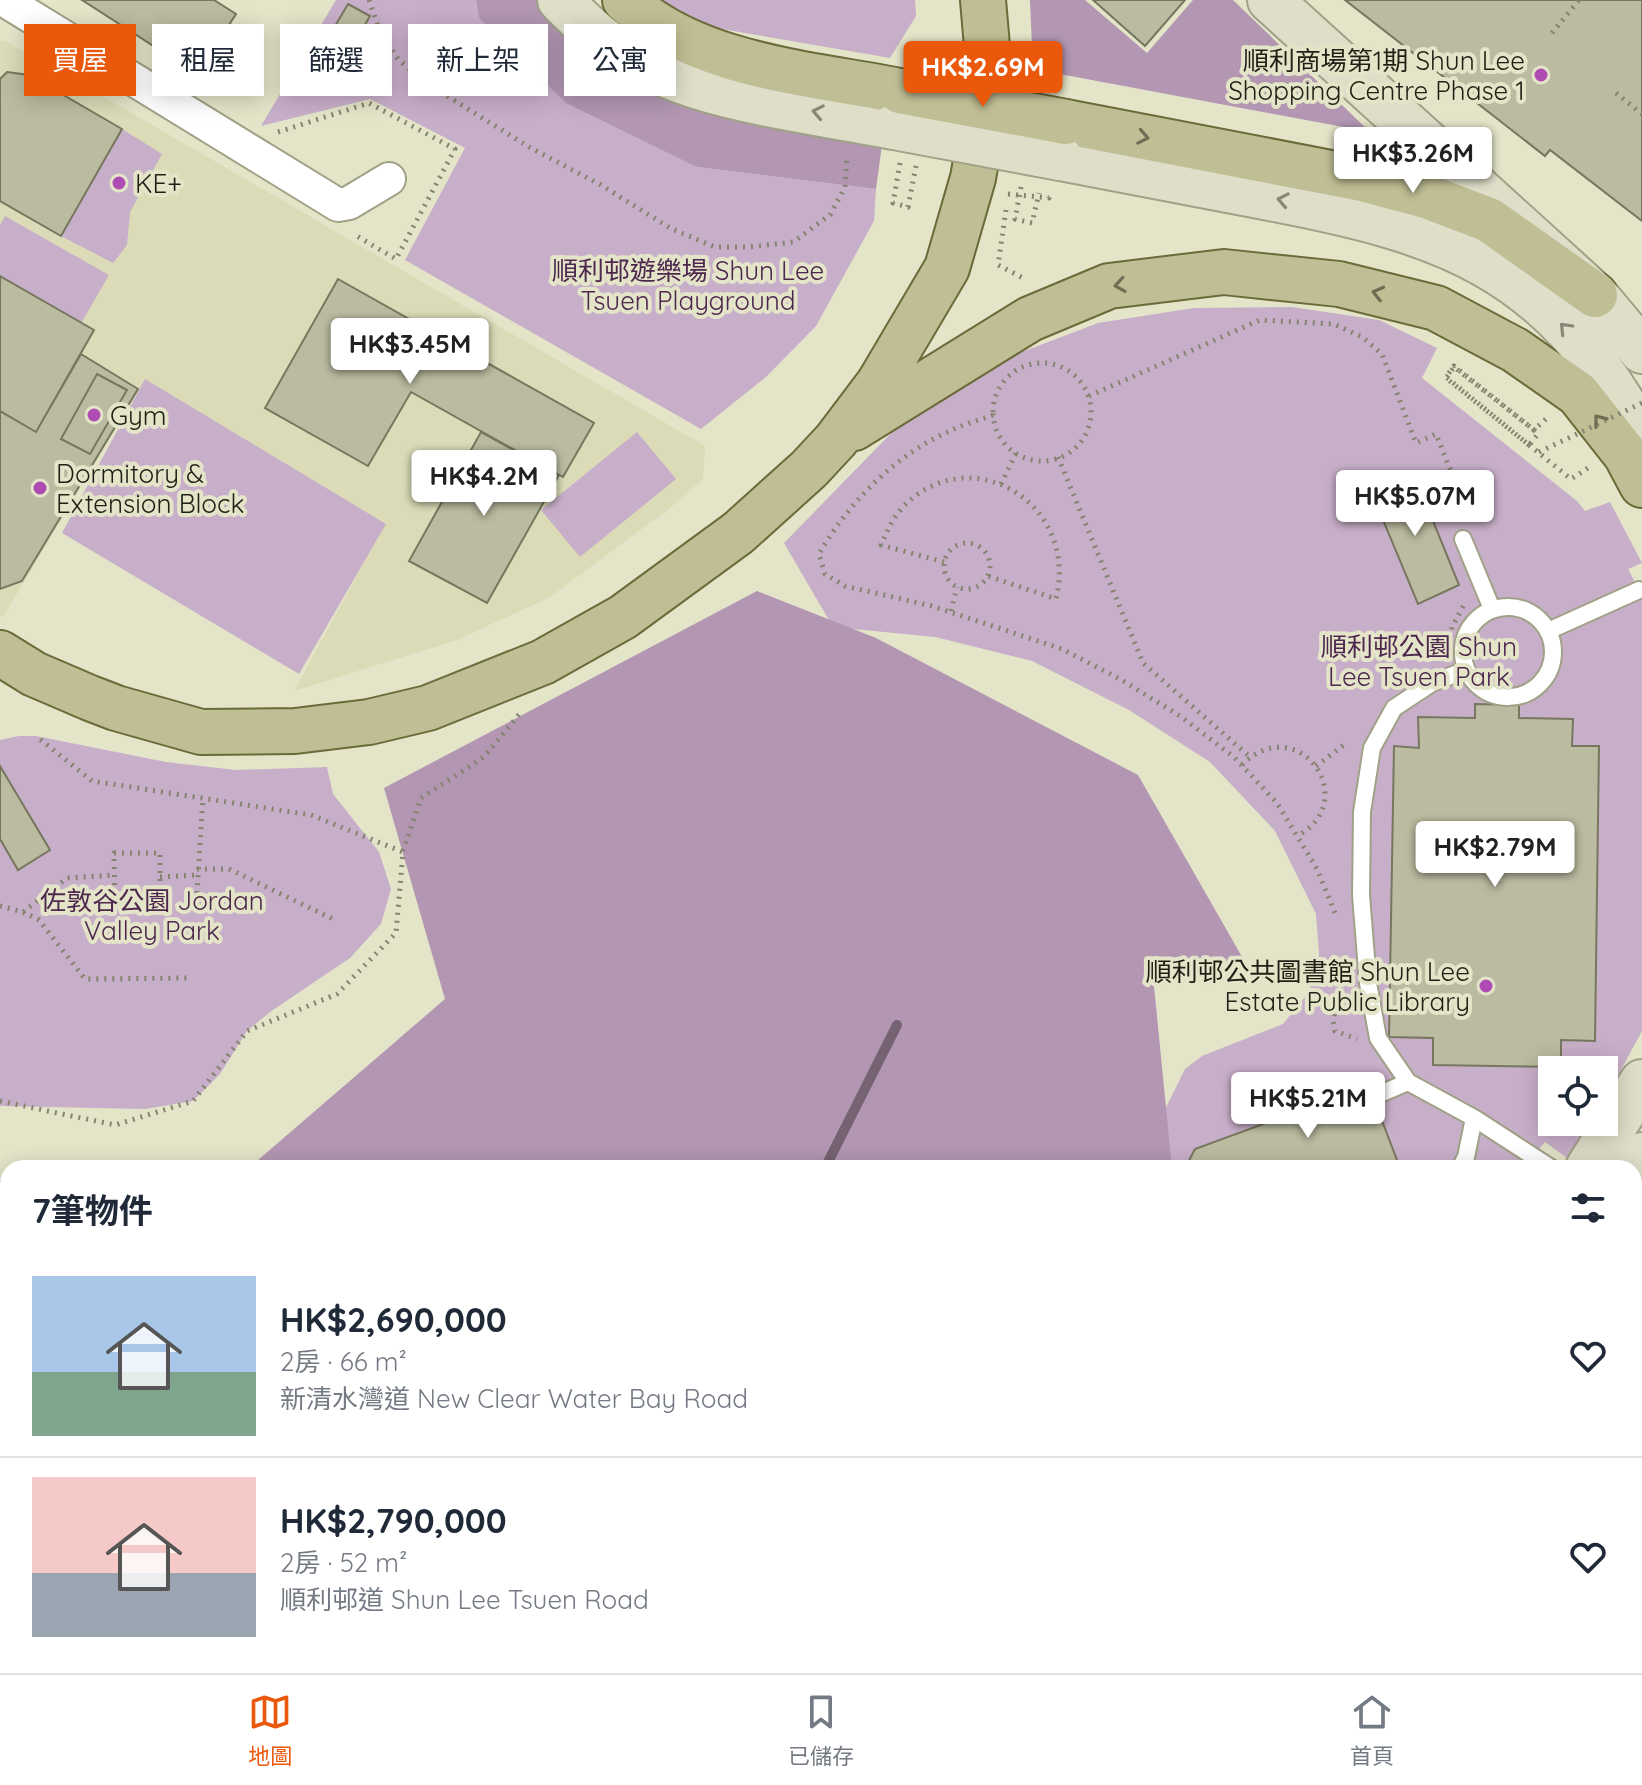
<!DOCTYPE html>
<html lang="zh-TW">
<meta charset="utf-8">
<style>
body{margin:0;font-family:Quicksand,"Noto Sans TC",sans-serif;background:#f2f2f3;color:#1f2937;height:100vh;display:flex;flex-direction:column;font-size:30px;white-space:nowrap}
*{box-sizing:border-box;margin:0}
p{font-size:26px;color:#747a83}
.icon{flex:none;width:44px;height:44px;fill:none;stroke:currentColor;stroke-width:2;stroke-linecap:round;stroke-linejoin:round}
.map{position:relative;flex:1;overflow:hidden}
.side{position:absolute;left:0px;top:1160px;width:1642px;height:514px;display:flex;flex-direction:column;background:#fff;border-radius:24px 24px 0 0;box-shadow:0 4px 20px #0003}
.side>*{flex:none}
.banner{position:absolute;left:24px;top:24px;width:800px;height:72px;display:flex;gap:16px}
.fabs{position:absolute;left:1538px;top:1056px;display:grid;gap:16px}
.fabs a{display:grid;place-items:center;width:80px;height:80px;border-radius:0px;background:#fff;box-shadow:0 4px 20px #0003;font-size:40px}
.price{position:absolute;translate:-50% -68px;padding:0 18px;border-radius:8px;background:#fff;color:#222;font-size:26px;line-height:52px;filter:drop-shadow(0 2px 4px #0008)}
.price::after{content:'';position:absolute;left:50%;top:48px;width:24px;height:18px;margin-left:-12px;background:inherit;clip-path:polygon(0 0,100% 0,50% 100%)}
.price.current{background:#ea580c;color:#fff}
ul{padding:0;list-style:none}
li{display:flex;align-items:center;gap:24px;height:200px;padding:0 32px}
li+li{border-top:2px solid #e0e1e3}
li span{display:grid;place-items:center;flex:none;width:224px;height:160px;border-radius:0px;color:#555}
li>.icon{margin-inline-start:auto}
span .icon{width:96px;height:96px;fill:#fffc;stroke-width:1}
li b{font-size:34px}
h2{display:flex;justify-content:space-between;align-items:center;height:96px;padding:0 32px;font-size:34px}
.pill{padding:0 28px;border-radius:0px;background:#fff;box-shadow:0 4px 20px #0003;font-size:28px;line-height:72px}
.pill.current{background:#ea580c;color:#fff}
.tab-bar{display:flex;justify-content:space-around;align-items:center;height:112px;border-top:2px solid #e0e1e3;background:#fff;font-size:22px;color:#747a83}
.tab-bar a{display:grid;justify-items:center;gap:4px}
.tab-bar .current{color:#ea580c}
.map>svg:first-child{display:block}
.built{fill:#dbdbb8}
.green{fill:#c8afc9}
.forest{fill:#b296b2}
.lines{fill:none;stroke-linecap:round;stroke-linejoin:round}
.stream{stroke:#756272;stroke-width:10}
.building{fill:#bbbba1;stroke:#76775e;stroke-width:2}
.lane-casing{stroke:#a1a187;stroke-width:20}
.street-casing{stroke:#a1a187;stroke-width:36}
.secondary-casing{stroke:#a1a187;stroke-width:48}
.primary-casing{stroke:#6b6a39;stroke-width:48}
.path{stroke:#848471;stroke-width:5;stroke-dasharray:2 6;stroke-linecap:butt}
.lane{stroke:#fff;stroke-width:16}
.street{stroke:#fff;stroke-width:32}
.secondary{stroke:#dfdec9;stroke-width:44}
.primary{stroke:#bfbe94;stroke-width:44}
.secondary-bridge-casing{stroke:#a1a187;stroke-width:48;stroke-linecap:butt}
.primary-bridge-casing{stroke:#6b6a39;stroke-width:48;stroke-linecap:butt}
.path-bridge{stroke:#848471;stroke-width:5;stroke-dasharray:2 6;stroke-linecap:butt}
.secondary-bridge{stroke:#dfdec9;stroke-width:44}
.primary-bridge{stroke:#bfbe94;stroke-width:44}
.oneway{stroke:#898878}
.oneway2{stroke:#6f6e54}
.poi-dot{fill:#af4cb3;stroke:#e4e4c9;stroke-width:3}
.labels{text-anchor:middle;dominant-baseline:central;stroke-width:8;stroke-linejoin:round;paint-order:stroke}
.poi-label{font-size:26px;fill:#1f1f15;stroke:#e4e4c9;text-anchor:start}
.park-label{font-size:26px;fill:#4d274e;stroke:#e4e4c9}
</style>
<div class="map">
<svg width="1642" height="1673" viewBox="0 0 1642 1673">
<rect width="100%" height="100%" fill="#e4e4c9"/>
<path class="built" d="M0,41H5L123,108L705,446L703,479L670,508L550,597L457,640L294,691L385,524L145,380L3,617L0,614Z"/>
<path class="green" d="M336,0H476L479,18L697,167L876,189L874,221L816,326L767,376L701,429L405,260L465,148L370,99L261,126Z
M658,0H915L916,16L890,58L716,28L672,11Z
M122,129L162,154L130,212L127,245L113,263L61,236Z
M5,216L109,275L72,339L0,298V225Z
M1292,307L1379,320L1437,348L1422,378L1577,501L1585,511L1610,502L1642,563L1628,569L1642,596V1031L1604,1101V1070H1552V1122H1590L1567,1158L1545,1142L1523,1168H1136L1185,1069L1202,1056L1283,1024L1309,992L1319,954L1316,914L1275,831L1210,762L1129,710L1032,661L935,637L833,627L784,543L904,420L998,361L1098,323L1194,308Z
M145,379L386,524L299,674L62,533Z
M637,432L676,479L580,557L541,510Z
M19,736H36L166,762L236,770L327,767L333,794L379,852L391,889L381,924L350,958L270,1012L247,1031L220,1074L193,1101L145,1109L0,1106V740Z"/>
<path class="forest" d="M476,0H548L884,130L876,189L697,167L566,103L479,18Z
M1030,0H1085L1147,53L1193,0H1233L1370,132L1033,69Z
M757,591L876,638L1138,775L1249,969L1154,986L1172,1168L250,1167L445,999L384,788Z
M0,1180L8,1184V1367L0,1375Z
M8,1614V1666H60L35,1673H0V1617Z
M804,1666H1015L1007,1673H802Z"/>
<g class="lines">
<path class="stream" d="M825,1168L897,1025"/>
</g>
<path class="building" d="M82,0H214L236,14L197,74Z
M1093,0H1185L1145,46Z
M1345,0H1642V221L1550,150L1545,156Z
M348,4L370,16L334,80L311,67Z
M7,72L29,75L122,129L61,236L0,201V79Z
M0,276L94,330L36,432L0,411Z
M338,279L594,423L563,477L411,392L368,466L265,408Z
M81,354L138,389L22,581L0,589V411L36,432Z
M97,374L127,390L90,454L61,439Z
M481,432L559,475L487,603L409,561Z
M1414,474L1459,585L1418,604L1371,491Z
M1475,704L1519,705V718L1573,719L1572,746H1599L1595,1041L1561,1040V1067L1433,1065V1038L1389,1037L1394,746L1419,748L1418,717L1475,718Z
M0,766L50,850L18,870L0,839Z
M1353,1091L1373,1097L1400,1168H1185L1195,1149Z
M1642,1613V1673H1593L1599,1666H1634V1623Z
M1431,1666H1565L1560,1673H1441Z"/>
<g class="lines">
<defs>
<path id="lane" d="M1463,539L1492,609
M1463 652a45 45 0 1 1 90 0a45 45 0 1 1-90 0Z
M1548,631L1639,590
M1466,670L1432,683L1394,708L1372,748L1362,812L1361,895L1368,983L1378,1038L1408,1082L1474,1118L1551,1168
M1373,1097L1408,1082
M1460,1168L1466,1157L1474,1118
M1634,1192L1642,1200
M696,1666L702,1673
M222,1673L249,1666
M580,1673L588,1666
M770,1673L775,1666"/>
<path id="street" d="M4,0L338,205L349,203L389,179"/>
<path id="secondary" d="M560,0C579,19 598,38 621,52C695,100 808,110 894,127
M1270,0L1595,295L1642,351
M1060,158C1128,171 1196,184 1264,197C1444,231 1550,265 1642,437
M1588,1168L1642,1082
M1632,1168L1642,1155
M1207,1673L1213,1666"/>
<path id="primary" d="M625,0C695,66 809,73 900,91
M1066,122L1362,179L1426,196L1489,220L1595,295
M854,428L1030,319L1109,286L1224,272L1339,284L1436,308L1515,350L1578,394L1626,455L1642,485
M0,653L34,674L90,698L116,708L201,732L295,731L369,722L428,708L543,662L623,617L738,533L809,469L836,440L879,383L947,268L973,178L990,81L983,0"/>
</defs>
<use href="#lane" class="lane-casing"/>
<use href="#street" class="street-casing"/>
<use href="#secondary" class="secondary-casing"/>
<use href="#primary" class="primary-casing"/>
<path class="path" d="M369,0L380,32L398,59L423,81L529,147L601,185L670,228L715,247H749L793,242L830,215L845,187L847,156
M1552,33L1579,0
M1616,93L1642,114
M278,132L369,103L455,149L396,259L355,235
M900,163L893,203L908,207L916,166
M1008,194L1049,198L1050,194
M1006,210L998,265L1025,279
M993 412a49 49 0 1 1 98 0a49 49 0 1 1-98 0Z
M1089,396L1260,320L1334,324L1362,337L1382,354L1416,443L1436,434L1469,516
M993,415C979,420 965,424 952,430C897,453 848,503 819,554L825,574L845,586L932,606L1062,649L1120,679L1180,716L1234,757L1277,803L1317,869L1337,918
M1534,430L1538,434L1529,445L1446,378L1454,367L1534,430L1547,418
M1529,445L1571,479L1588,468
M1058,457L1143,663L1250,757
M1001,484L1016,453
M944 566a23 23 0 1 1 46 0a23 23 0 1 1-46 0Z
M944,562L881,545C887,532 892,519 902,508C968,437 1080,502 1056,599L988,576
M951,611L957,587
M1448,653L1452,627L1465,603
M1242,765C1297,709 1364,800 1297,836
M1316,766L1348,742
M403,851L421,798L484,757L522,711
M114,853H160V903L115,904Z
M197,869H229L335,920
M160,877L197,875
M0,906L23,912L67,878L114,875
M196,909L203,798
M23,912L39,920L85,979L187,978
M1342,983L1333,1021L1335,1031L1357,1039
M0,1101L115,1125L193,1101L247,1031L337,994L396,933L403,852L311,815L92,781L36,736"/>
<use href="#lane" class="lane"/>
<use href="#street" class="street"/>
<use href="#secondary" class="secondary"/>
<use href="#primary" class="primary"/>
<defs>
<path id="secondary-bridge" d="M894,127L1060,158"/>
<path id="primary-bridge" d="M900,91L1066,122"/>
</defs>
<use href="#secondary-bridge" class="secondary-bridge-casing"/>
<use href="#primary-bridge" class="primary-bridge-casing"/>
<path class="path-bridge" d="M1021,187L1015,219L1032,223L1039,193
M1529,445L1446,377L1454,366L1534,430
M1539,452L1642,403"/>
<use href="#secondary-bridge" class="secondary-bridge"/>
<use href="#primary-bridge" class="primary-bridge"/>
</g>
<defs><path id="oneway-chevron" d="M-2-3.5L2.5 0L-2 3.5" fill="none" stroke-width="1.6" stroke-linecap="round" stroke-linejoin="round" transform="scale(2)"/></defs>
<g class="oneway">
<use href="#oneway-chevron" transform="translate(818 112) rotate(-169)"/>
<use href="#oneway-chevron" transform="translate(1283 200) rotate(-169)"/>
<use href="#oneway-chevron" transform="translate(1565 328) rotate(-134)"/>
</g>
<g class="oneway2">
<use href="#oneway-chevron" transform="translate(1143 137) rotate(11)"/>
<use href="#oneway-chevron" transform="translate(1120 285) rotate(171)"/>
<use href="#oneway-chevron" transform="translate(1378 293) rotate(-166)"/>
<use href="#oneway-chevron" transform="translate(1599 420) rotate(-128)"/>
</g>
<g class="poi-dot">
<circle cx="1541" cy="75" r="8"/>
<circle cx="119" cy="183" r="8"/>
<circle cx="94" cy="415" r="8"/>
<circle cx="40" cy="488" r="8"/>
<circle cx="1486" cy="986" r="8"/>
</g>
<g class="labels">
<g class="poi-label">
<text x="1525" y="60" text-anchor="end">順利商場第1期 Shun Lee<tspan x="1525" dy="30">Shopping Centre Phase 1</tspan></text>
<text x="135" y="183">KE+</text>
<text x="110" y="415">Gym</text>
<text x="56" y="473">Dormitory &amp;<tspan x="56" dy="30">Extension Block</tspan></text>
<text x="1470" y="971" text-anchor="end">順利邨公共圖書館 Shun Lee<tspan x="1470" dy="30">Estate Public Library</tspan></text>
</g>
<g class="park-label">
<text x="688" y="270">順利邨遊樂場 Shun Lee<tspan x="688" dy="30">Tsuen Playground</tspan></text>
<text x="1419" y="646">順利邨公園 Shun<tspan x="1419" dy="30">Lee Tsuen Park</tspan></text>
<text x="152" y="900">佐敦谷公園 Jordan<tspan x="152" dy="30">Valley Park</tspan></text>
</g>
</g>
</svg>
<div class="fabs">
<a><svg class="icon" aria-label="locate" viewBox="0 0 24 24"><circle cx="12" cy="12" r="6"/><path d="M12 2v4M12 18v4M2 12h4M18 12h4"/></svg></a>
</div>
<b class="price current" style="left:983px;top:109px">HK$2.69M</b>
<b class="price" style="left:1413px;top:195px">HK$3.26M</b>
<b class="price" style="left:410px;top:386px">HK$3.45M</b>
<b class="price" style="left:484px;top:518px">HK$4.2M</b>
<b class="price" style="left:1415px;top:538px">HK$5.07M</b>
<b class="price" style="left:1495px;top:889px">HK$2.79M</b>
<b class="price" style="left:1308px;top:1140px">HK$5.21M</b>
<div class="banner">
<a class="pill current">買屋</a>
<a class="pill">租屋</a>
<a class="pill">篩選</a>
<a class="pill">新上架</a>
<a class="pill">公寓</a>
</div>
<section class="side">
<h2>7筆物件<svg class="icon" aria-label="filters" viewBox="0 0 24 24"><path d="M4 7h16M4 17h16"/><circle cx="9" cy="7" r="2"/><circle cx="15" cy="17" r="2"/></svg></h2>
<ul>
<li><span style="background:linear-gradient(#a9c7e8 60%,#7fa58c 0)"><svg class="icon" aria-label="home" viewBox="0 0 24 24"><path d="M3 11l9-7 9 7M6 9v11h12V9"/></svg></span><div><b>HK$2,690,000</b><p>2房 · 66 m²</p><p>新清水灣道 New Clear Water Bay Road</p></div><svg class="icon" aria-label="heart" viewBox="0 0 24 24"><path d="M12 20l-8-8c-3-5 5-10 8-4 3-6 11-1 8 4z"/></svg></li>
<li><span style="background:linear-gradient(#f6c9c9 60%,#9aa5b1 0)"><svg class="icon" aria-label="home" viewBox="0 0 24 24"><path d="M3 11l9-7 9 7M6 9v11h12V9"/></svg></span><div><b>HK$2,790,000</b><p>2房 · 52 m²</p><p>順利邨道 Shun Lee Tsuen Road</p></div><svg class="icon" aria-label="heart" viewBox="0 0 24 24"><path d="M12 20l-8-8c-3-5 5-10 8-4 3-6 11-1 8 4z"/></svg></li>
</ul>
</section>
</div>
<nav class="tab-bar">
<a class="current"><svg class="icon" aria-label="map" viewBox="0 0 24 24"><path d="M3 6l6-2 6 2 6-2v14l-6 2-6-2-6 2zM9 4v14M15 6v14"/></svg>地圖</a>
<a><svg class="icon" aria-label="saved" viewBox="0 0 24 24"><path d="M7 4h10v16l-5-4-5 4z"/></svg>已儲存</a>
<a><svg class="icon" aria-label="home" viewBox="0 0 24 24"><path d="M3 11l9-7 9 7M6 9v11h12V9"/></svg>首頁</a>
</nav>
